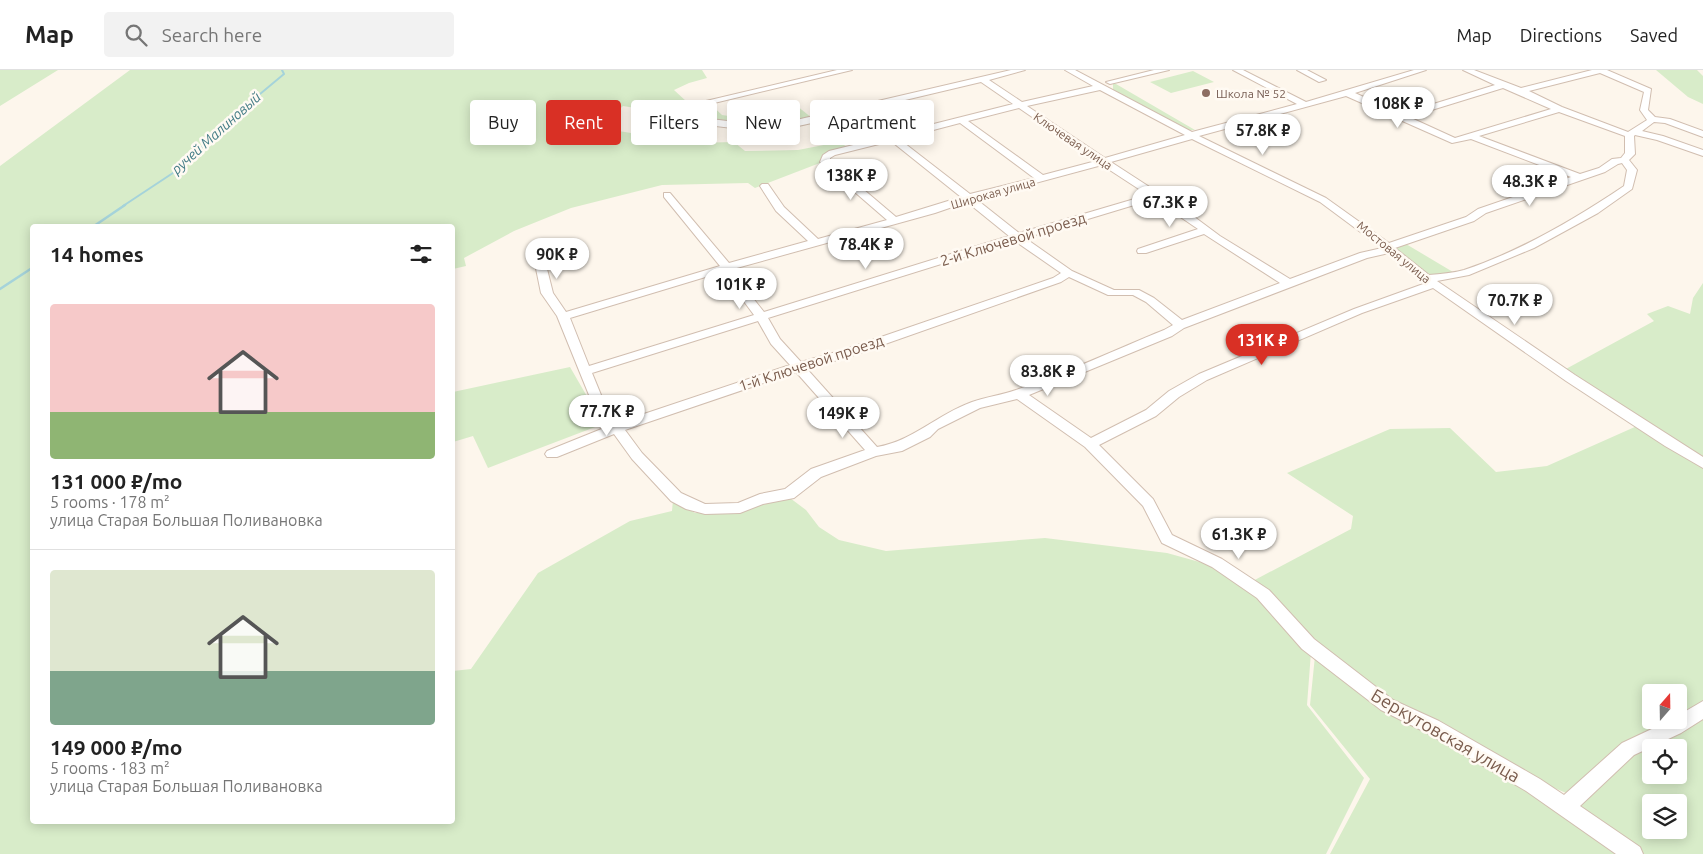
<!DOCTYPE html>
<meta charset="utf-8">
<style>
body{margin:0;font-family:Ubuntu,sans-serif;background:#f2f2f2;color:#222;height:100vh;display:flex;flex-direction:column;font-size:19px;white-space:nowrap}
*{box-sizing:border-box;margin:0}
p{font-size:16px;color:#767676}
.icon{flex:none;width:28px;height:28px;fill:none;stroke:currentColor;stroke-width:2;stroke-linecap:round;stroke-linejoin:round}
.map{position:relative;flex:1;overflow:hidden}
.details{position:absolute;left:30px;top:154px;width:425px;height:600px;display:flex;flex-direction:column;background:#fff;border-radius:5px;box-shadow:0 2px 12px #0003}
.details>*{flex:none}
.top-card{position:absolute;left:470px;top:30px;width:475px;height:45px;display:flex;gap:10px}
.needle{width:32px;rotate:20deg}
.fabs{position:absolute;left:1642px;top:614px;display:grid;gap:10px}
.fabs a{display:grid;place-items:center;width:45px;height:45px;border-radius:5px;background:#fff;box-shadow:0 2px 12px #0003;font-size:25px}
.price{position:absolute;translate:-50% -42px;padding:0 11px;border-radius:18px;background:#fff;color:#222;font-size:16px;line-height:32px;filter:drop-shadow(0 1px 2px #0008)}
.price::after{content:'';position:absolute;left:50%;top:30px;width:15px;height:11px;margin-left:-8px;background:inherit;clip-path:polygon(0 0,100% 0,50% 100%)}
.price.selected{background:#d93025;color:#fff}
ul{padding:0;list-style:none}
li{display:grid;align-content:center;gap:10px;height:265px;padding:0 20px}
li+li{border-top:1px solid #e0e0e0}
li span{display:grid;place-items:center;height:155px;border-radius:5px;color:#555}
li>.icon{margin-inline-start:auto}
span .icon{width:90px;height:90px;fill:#fffc;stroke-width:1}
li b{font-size:21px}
h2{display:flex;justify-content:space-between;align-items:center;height:60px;padding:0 20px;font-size:21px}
.chip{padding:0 18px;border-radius:5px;background:#fff;box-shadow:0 2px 12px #0003;font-size:18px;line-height:45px}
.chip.selected{background:#d93025;color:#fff}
header{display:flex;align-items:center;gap:30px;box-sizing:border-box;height:70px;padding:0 25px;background:#fff;border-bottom:1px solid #e0e0e0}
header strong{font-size:24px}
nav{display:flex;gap:28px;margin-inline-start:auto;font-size:18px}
.search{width:350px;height:45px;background:#f2f2f2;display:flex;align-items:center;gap:12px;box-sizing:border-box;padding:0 18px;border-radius:5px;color:#767676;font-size:19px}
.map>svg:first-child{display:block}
.green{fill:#d8ecc9;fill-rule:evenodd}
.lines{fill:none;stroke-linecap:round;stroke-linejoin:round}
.stream-far1{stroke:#a5d3da;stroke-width:2}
.stream{stroke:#a5d3da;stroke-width:2.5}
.minor-casing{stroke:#d1beb0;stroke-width:2}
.minor{fill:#fff;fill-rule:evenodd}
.education-dot{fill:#8d6e63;stroke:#fffaf3;stroke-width:2}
.labels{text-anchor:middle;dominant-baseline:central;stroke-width:5;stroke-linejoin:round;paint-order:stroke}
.far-education-label{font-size:12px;fill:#785e54;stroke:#fffaf3;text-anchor:start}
.far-street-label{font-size:12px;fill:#7a5c4d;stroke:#fffaf3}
.far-water-label{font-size:14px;font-style:italic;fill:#437c86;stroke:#fffaf3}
.street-label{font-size:15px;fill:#7a5c4d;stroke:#fffaf3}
.near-street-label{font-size:18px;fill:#7a5c4d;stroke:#fffaf3}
</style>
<header>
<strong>Map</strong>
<div class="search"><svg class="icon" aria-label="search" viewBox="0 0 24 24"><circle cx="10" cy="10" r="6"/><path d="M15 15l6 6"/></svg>Search here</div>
<nav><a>Map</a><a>Directions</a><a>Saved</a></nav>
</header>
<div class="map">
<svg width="1703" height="784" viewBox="0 0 1703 784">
<rect width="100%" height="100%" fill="#fdf6ec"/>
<path class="green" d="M0,0H58L0,36Z
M130,0H702L707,8L689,13L674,20L687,32L706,30L722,45L729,46L792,32L812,48C749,62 685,46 623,36L600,58L693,73L734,72L745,81L798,80L839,72L849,78L832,82L825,91L755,118L748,113L662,115L571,138L514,161L464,188L466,196L453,199L452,156H32V751H452L453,601L471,599L538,503L630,451L672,441L673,430L695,443L746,439L790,428L806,440L819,457L839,470L886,481L1045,468L1167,483L1214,496L1260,526L1311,582L1307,635L1364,708L1326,784H0V96Z
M1656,0H1697L1703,6V34L1688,27Z
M1193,1L1214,12L1171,23L1150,12Z
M1113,14H1116L1195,60H1189L1113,21Z
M1406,174L1453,202L1429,205L1395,180L1399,176Z
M1703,213V387L1564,300L1654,251L1647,244L1668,236L1690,244L1693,228Z
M570,297L603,354L488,398L473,366L453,372V322Z
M1637,356L1703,396V633L1679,649V622H1651V650H1677L1571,725L1535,710L1432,653L1348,603L1251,512L1351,459L1353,446L1287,403L1390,359L1450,358L1496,402L1547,396Z
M1315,586L1530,718L1626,784H1330L1370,709L1310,635Z
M1703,647V784H1640L1576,737L1598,711L1636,684L1683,662ZM1651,678H1679V705H1651ZM1651,732H1679V760H1651Z"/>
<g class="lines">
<path class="stream-far1" d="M123,136L182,97L230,49L284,4L282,0"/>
<path class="stream" d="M94,156L125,135
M0,219L32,198"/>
<defs>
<path id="minor" d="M837,0H852L710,34L706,31Z
M1011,0H1025L989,10L1022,32L1093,16L1065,0H1075L1192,62L1297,34L1233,0H1243L1306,32L1414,0H1426L1355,23L1401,44L1495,15L1463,0H1474L1521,18L1592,0H1607L1651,19L1648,40L1655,47L1670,49L1703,61V67L1665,53L1654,52L1642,61L1663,66L1703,80V86L1657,70L1635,65L1634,66L1635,84L1629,90L1637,100L1632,119L1598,143L1534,178L1469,205L1437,211L1575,305L1703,387V398L1665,376L1566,311L1433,218L1362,243L1207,310L1179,327L1156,346L1099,375L1153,429L1172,465L1222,489L1269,520L1314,569L1393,630L1439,651L1540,709L1564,725L1622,673L1671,650H1679V645L1703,631V649L1681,663L1634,685L1580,736L1640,777L1643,784H1616L1526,721L1427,663L1381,640L1302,579L1257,528L1212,497L1162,473L1143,436L1085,377L1017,329L980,338L938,359L930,367L902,381L876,386L821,407L794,428L763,434L740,443L705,444L686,439L671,431L632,389L614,364L557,387H547L545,384L547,381L609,356L589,325L557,246L541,223L532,179L533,177H541L542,179L553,223L566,242L720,196L664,127V123H670L729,193L808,171L776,141L760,116L762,114H768L784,137L818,169L887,150L820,92L823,85L829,81L886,67L855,42C834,47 813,54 791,57C742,64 691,52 642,45L638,42L639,40L735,52L792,51ZM1600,3L1644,22L1640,40L1647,50L1628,62L1562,37L1529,21ZM981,12L1013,34L894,64L863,40ZM1503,18L1551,39L1455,68L1409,47ZM1100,20L1185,65L1105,88L1027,36ZM1346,26L1452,73L1471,69L1571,107L1478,139L1466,147L1389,173L1326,128L1199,66ZM1019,38L1096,91L1043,105L968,51ZM1559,42L1625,66V83L1621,88L1612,89L1599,98L1580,104L1479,66ZM960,53L1034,108L970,124L899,69ZM1192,69L1320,132L1382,178L1360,183L1290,209L1220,166L1185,140L1111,92ZM891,71L961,127L896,147L830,91V88L835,85ZM1622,93L1627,100L1624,116C1575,149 1521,181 1464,200C1453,203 1441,204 1429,205L1395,178L1474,151L1486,143L1605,102L1618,94ZM1102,95L1148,125L1019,163L976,129ZM1154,129L1198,159L1138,179L1137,181L1138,183H1146L1204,164L1280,213L1182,250L1154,228L1139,220H1114L1072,201L1025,168ZM967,132L1009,166L764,242L733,203V199L935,143ZM1015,171L1061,203L1053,208L843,280L801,292L780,269L768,248ZM1389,183L1426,213L1354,239L1199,304L1169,321L1146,340L1091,368L1029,325L1172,266L1184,258L1367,188ZM722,202L754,245L589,296L570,248ZM1069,207L1108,225H1133L1146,232L1173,255L1164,260C1115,280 1066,303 1016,320C1002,325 986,327 972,332C938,344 913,371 877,377L807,299L851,286L1061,212ZM758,251L771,274L790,295L620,352L601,325L592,303ZM796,302L865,380L811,399L785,419L760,424L738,433L705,434L681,423L642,383L625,360Z
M1154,0H1169L1110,14L1106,12Z
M1297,0H1307L1326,10L1319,12Z"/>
</defs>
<use href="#minor" class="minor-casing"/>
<use href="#minor" class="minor"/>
</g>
<circle class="education-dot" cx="1206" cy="23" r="5"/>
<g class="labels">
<g class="far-education-label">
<text x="1216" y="23">Школа № 52</text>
</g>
<g class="far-street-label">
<text transform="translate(1073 71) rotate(34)">Ключевая улица</text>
<text transform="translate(993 123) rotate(-16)">Широкая улица</text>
<text transform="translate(1394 182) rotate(39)">Мостовая улица</text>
</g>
<g class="far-water-label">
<text transform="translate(216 63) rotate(-42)">ручей Малиновый</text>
</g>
<g class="street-label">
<text transform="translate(1013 169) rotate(-17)">2-й Ключевой проезд</text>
<text transform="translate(811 293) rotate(-18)">1-й Ключевой проезд</text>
</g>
<g class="near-street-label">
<text transform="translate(1446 665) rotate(30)">Беркутовская улица</text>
</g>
</g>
</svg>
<div class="fabs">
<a><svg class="needle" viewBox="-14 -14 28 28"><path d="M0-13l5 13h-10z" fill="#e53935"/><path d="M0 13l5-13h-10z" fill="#767676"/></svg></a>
<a><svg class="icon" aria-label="locate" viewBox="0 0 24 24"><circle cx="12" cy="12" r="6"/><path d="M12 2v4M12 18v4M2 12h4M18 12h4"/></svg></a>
<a><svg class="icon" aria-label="layers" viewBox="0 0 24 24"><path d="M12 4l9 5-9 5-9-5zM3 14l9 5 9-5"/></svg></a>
</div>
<b class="price" style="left:1398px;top:59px">108K ₽</b>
<b class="price" style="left:1263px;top:86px">57.8K ₽</b>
<b class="price" style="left:851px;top:131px">138K ₽</b>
<b class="price" style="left:1530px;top:137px">48.3K ₽</b>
<b class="price" style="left:1170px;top:158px">67.3K ₽</b>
<b class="price" style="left:866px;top:200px">78.4K ₽</b>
<b class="price" style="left:557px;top:210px">90K ₽</b>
<b class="price" style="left:740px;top:240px">101K ₽</b>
<b class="price" style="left:1515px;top:256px">70.7K ₽</b>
<b class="price selected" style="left:1262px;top:296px">131K ₽</b>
<b class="price" style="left:1048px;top:327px">83.8K ₽</b>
<b class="price" style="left:607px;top:367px">77.7K ₽</b>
<b class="price" style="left:843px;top:369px">149K ₽</b>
<b class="price" style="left:1239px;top:490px">61.3K ₽</b>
<div class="top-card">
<a class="chip">Buy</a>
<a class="chip selected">Rent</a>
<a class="chip">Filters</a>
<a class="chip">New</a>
<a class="chip">Apartment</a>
</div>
<section class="details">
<h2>14 homes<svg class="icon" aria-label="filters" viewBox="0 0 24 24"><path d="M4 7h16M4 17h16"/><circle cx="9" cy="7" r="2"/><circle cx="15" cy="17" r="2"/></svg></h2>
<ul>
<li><span style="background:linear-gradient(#f6c9c9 70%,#8fb573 0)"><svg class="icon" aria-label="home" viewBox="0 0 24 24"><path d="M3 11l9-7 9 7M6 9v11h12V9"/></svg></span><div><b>131 000 ₽/mo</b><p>5 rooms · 178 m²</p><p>улица Старая Большая Поливановка</p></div></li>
<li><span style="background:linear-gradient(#dfe7d0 65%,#7fa58c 0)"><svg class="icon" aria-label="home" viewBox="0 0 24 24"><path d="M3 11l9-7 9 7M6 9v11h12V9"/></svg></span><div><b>149 000 ₽/mo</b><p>5 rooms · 183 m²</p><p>улица Старая Большая Поливановка</p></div></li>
</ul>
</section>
</div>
